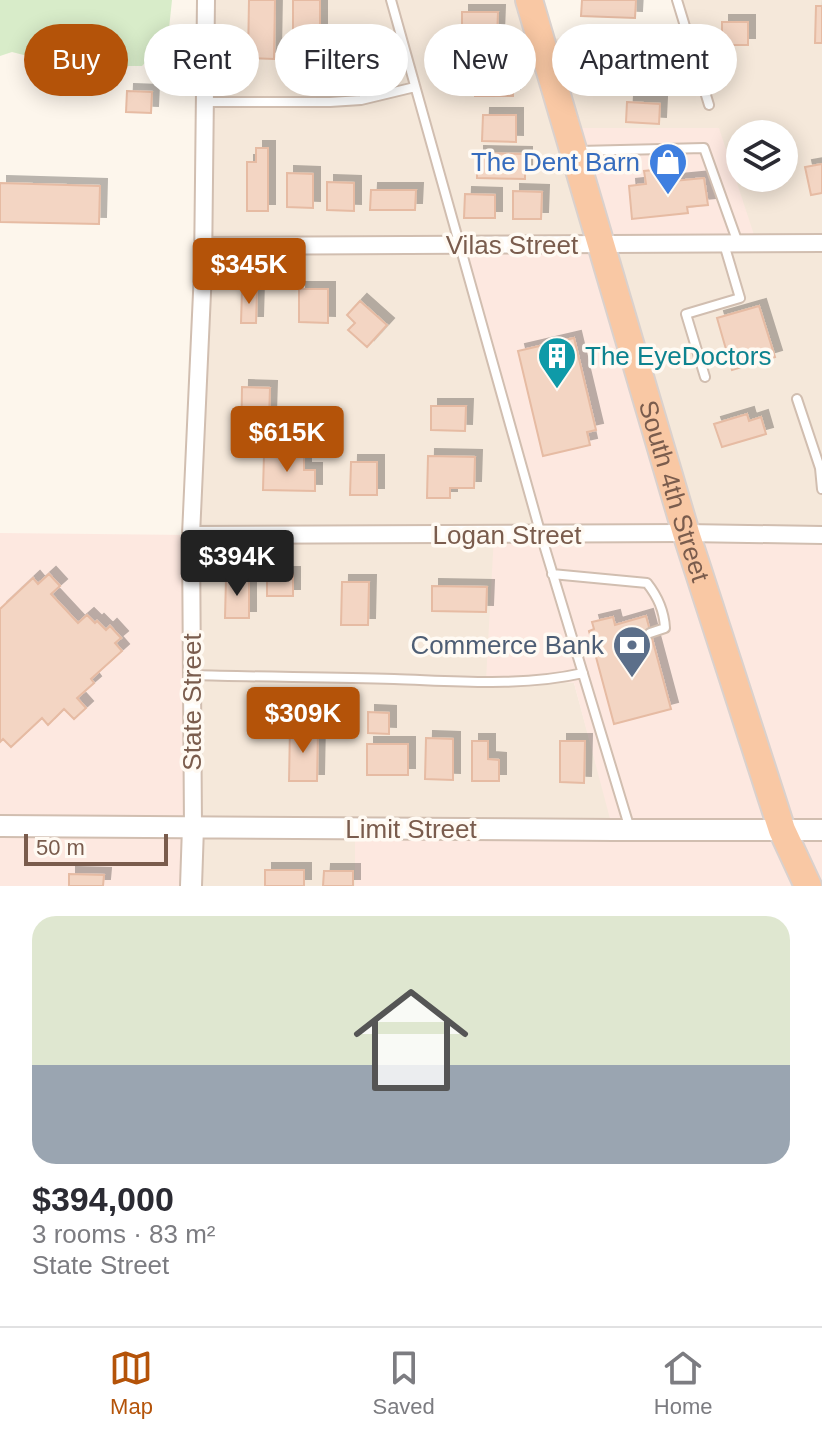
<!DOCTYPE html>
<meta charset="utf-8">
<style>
body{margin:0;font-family:Helvetica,sans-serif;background:#f2f2f3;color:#2b2b33;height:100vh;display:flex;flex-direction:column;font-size:30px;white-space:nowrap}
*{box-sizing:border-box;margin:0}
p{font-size:26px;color:#7c7c81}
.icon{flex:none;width:44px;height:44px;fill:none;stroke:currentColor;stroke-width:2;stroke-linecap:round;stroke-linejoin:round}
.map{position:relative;height:886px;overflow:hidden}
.sheet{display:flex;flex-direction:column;background:#fff;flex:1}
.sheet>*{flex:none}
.top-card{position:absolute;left:24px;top:24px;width:774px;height:72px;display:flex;gap:16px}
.fabs{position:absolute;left:726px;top:120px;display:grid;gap:16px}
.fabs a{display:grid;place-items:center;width:72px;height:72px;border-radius:50%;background:#fff;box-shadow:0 4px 20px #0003;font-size:40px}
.scale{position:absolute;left:24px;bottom:20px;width:144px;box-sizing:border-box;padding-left:8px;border:4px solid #7a5c4d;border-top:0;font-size:22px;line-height:28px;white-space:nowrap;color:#7a5c4d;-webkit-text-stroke:6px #fffaf3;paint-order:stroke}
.price{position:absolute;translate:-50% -68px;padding:0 18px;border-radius:8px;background:#b45309;color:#fff;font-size:26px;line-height:52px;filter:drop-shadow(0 2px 4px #0008)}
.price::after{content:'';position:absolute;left:50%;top:48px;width:24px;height:18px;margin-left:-12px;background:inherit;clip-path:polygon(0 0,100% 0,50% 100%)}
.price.on{background:#222;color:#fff}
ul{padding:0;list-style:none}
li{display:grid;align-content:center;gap:16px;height:424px;padding:0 32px}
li+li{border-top:2px solid #e1e1e2}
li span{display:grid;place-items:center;height:248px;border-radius:24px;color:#555}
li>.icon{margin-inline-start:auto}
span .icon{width:144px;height:144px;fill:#fffc;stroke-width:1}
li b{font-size:34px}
.chip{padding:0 28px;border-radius:36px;background:#fff;box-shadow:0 4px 20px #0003;font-size:28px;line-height:72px}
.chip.on{background:#b45309;color:#fff}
.tab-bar{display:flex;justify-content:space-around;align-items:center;height:112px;border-top:2px solid #e1e1e2;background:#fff;font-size:22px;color:#7c7c81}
.tab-bar a{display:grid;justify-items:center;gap:4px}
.tab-bar .on{color:#b45309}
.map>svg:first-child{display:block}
.residential{fill:#f5e8da;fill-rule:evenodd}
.commercial{fill:#fde8e0}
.green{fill:#d8ecc9}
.building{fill:#f3d5c3;stroke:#e6bba3;stroke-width:2;filter:url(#shadow)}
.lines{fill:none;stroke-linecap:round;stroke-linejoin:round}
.service-casing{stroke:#d1beb0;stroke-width:12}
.minor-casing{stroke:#d1beb0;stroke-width:20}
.tertiary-casing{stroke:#d1beb0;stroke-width:24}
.trunk-casing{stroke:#dad1cd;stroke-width:30}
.service{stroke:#fff;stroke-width:8}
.minor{stroke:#fff;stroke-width:16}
.tertiary{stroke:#fff;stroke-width:20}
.trunk{stroke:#f9c8a4;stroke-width:26}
.labels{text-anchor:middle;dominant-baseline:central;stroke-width:7;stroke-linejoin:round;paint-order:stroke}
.shop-label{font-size:26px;fill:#366cbe;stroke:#fffaf3;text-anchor:end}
.street-label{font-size:26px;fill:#7a5c4d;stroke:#fffaf3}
.culture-label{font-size:26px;fill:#0d838f;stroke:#fffaf3;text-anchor:start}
.service-label{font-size:26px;fill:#4e5e75;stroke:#fffaf3;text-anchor:end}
</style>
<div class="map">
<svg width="822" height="886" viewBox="0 0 822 886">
<defs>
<filter id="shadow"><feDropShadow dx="7" dy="-7" stdDeviation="0" flood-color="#0004"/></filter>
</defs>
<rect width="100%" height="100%" fill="#fdf6ec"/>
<path class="residential" d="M206,0H529L541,39L681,35L673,0H822V535H541V680L574,683L614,830L355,829V886H191ZM740,134H784V178H740Z"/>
<path class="commercial" d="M567,128H719L757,244H602L686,533L822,535V886H355V829L613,830L574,683L541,680H486L494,535H540L459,245L601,244Z
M0,533L191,535V886H0Z"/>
<path class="green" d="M0,0H172L168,38L142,66H67L12,52L0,56Z"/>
<path class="building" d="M249,0H275L274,59L248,58Z
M293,0H320V33H293Z
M582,0H636L635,18L581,16Z
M816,6H822V43H815Z
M462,12H498L497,38H462Z
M722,22H748V45H722Z
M470,42L505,43V67L470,66Z
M475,72H513V96H475Z
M127,91L152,92L151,113L126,112Z
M627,102L660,104L659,124L626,122Z
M483,115H516V142L482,141Z
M256,148H268V211H247V162H256Z
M477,153L525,154V179L477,178Z
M822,164V193L811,195L805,167Z
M663,169L664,182L704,178L708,205L687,207L688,213L632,219L629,186L646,184L644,171Z
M287,173L313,174V208L287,207Z
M327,182L354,183V211L327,210Z
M0,183L100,186L99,224L0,222Z
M371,190H416L415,210H370Z
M513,191L542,192L541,219H513Z
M465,194L495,195V218H464Z
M242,289H257L256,323H241Z
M299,289H328V323L299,322Z
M360,301L387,325L367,347L348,330L355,323L347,315Z
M759,306L775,357L732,370L717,318Z
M574,338L596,430L587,432L590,445L543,456L518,351Z
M242,387L270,388L268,450H241Z
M431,406H466L465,431L431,430Z
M747,414L749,421L761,417L766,434L722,447L714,424Z
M264,454L304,455V470H315V491L263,490Z
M428,456L475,457L474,488H450V498H427Z
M351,462H377V495H350Z
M49,574L60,586L51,594L78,623L87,615L95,623L97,621L106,630L110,626L121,638L115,643L122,651L91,679L94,683L77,698L86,708L74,719L64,709L48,725L42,718L11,747L3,739L0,742V609L33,578L38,584Z
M267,574H293V596H267Z
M226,578L249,579V618H225Z
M342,582H369L368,625H341Z
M432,586L487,587L486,612L432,611Z
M646,616L671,709L614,724L589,631L594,629L592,622L613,617L615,625Z
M368,712L389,713V734L368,733Z
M290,728L318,729L317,781H289Z
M426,738L453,739V780L425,779Z
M472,741H488V759L499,760V781H472Z
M560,741H585L584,783L560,782Z
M367,744H408V775H367Z
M265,870H304V886H265Z
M324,871H353V886H323Z
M69,874L104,875L103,886H69Z"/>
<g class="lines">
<defs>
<path id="service" d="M391,0L541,535L630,829
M677,0L709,105
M206,102H330L361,100L415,87
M579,151L704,148L738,243
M705,377L686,314L740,298L724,244
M797,399L820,468L822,489
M552,574L647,583C658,597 664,610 665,628L650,633
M577,653L594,648
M192,675C260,677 327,677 394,679C456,681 522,687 583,673"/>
<path id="minor" d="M203,246L822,243
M191,535L686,533L822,535
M193,827L191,535L203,271L206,0"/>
<path id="tertiary" d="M0,826L614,830H822
M191,886L193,827"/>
<g id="trunk">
<path id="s1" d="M529,0L686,533L782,830L808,886"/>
</g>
</defs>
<use href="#service" class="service-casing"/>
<use href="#minor" class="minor-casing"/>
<use href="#tertiary" class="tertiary-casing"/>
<use href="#trunk" class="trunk-casing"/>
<use href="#service" class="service"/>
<use href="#minor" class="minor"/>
<use href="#tertiary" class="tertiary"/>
<use href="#trunk" class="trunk"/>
</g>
<defs>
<symbol id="shop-pin" viewBox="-11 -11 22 30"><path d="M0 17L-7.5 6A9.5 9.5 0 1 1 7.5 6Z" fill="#3f7fe0" stroke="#fffaf3"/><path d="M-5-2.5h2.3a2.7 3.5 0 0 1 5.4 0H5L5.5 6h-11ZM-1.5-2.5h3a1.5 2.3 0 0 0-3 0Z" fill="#fff"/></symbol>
<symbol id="building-pin" viewBox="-11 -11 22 30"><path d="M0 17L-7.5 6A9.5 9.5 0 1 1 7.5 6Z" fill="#0f9aa8" stroke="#fffaf3"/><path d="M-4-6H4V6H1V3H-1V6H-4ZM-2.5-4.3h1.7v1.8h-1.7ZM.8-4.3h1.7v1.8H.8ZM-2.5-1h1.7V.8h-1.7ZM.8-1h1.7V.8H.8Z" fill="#fff"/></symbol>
<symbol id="bank-pin" viewBox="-11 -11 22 30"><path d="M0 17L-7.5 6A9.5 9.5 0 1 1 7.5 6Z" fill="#5c6f8a" stroke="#fffaf3"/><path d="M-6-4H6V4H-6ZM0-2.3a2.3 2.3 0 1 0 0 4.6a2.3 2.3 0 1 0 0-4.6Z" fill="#fff"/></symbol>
</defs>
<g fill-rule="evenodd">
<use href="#shop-pin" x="646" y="140" width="44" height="60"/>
<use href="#building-pin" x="535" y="334" width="44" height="60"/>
<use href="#bank-pin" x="610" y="623" width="44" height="60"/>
</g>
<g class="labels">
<g class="shop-label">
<text x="640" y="162">The Dent Barn</text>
</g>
<g class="street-label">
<text x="512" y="245">Vilas Street</text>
<text stroke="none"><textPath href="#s1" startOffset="512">South 4th Street</textPath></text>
<text x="507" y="535">Logan Street</text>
<text transform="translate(192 702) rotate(-90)">State Street</text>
<text x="411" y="829">Limit Street</text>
</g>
<g class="culture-label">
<text x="585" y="356">The EyeDoctors</text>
</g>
<g class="service-label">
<text x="604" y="645">Commerce Bank</text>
</g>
</g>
</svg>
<div class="fabs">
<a><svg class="icon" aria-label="layers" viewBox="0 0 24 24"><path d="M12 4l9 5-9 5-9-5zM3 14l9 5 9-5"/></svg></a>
</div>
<div class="scale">50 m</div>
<b class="price" style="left:249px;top:306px">$345K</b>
<b class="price" style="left:287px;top:474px">$615K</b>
<b class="price on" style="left:237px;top:598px">$394K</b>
<b class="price" style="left:303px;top:755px">$309K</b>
<div class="top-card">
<a class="chip on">Buy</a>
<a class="chip">Rent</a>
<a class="chip">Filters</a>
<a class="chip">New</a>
<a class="chip">Apartment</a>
</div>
</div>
<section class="sheet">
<ul>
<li><span style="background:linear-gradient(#dfe7d0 60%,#9aa5b1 0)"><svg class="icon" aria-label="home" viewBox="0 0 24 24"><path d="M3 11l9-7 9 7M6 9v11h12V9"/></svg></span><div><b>$394,000</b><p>3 rooms · 83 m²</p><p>State Street</p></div></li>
</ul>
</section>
<nav class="tab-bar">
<a class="on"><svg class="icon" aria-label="map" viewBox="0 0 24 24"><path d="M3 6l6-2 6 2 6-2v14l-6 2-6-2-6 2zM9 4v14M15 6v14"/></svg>Map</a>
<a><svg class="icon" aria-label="saved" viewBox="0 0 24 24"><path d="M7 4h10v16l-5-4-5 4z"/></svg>Saved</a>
<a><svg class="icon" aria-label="home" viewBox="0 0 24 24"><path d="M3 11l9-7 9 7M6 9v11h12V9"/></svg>Home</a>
</nav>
